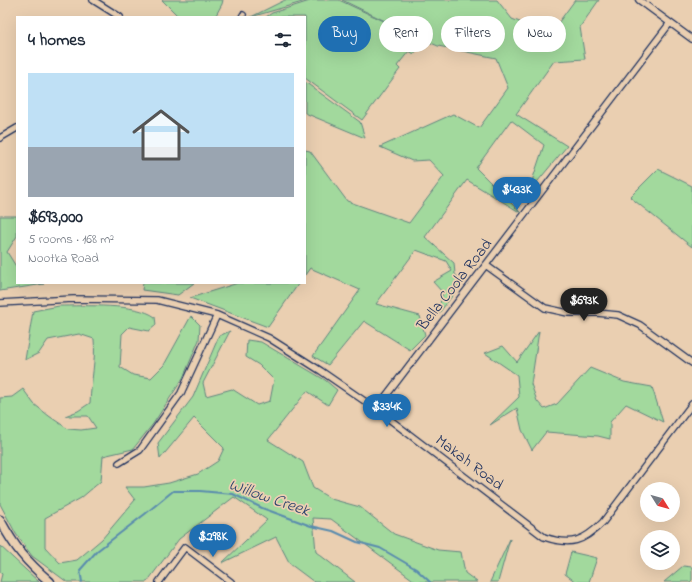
<!DOCTYPE html>
<meta charset="utf-8">
<style>
body{margin:0;font-family:"Indie Flower",sans-serif;background:#f6f6f7;color:#1f2937;height:100vh;display:flex;flex-direction:column;font-size:15px;white-space:nowrap}
*{box-sizing:border-box;margin:0}
p{font-size:13px;color:#747a83}
.icon{flex:none;width:22px;height:22px;fill:none;stroke:currentColor;stroke-width:2;stroke-linecap:round;stroke-linejoin:round}
.map{position:relative;flex:1;overflow:hidden}
.panel{position:absolute;left:16px;top:16px;width:290px;height:268px;display:flex;flex-direction:column;background:#fff;border-radius:0px;box-shadow:0 4px 16px #0002}
.panel>*{flex:none}
.guide{position:absolute;left:318px;top:16px;width:314px;height:36px;display:flex;gap:8px}
.needle{width:26px;rotate:127deg}
.buttons{position:absolute;left:640px;top:482px;display:grid;gap:8px}
.buttons a{display:grid;place-items:center;width:40px;height:40px;border-radius:50%;background:#fff;box-shadow:0 4px 16px #0002;font-size:20px}
.price{position:absolute;translate:-50% -34px;padding:0 9px;border-radius:14px;background:#1f6fb2;color:#fff;font-size:13px;line-height:26px;filter:drop-shadow(0 1px 2px #0008)}
.price::after{content:'';position:absolute;left:50%;top:24px;width:12px;height:9px;margin-left:-6px;background:inherit;clip-path:polygon(0 0,100% 0,50% 100%)}
.price.current{background:#222;color:#fff}
ul{padding:0;list-style:none}
li{display:grid;align-content:center;gap:8px;height:212px;padding:0 12px}
li span{display:grid;place-items:center;height:124px;border-radius:0px;color:#555}
li>.icon{margin-inline-start:auto}
span .icon{width:72px;height:72px;fill:#fffc;stroke-width:1}
li b{font-size:17px}
h2{display:flex;justify-content:space-between;align-items:center;height:48px;padding:0 12px;font-size:17px}
.tag{padding:0 14px;border-radius:18px;background:#fff;box-shadow:0 4px 16px #0002;font-size:14px;line-height:36px}
.tag.current{background:#1f6fb2;color:#fff}
.map>svg:first-child{display:block}
.green{fill:#a2d99d;stroke:#5e847e}
.lines{fill:none;stroke-linecap:round;stroke-linejoin:round}
.stream{stroke:#598bae;stroke-width:2}
.street-casing{stroke:#1b2f5e;stroke-width:8}
.secondary-casing{stroke:#1b2f5e;stroke-width:11}
.street{stroke:#eacfb1;stroke-width:5.5}
.secondary{stroke:#eacfb1;stroke-width:8}
.labels{text-anchor:middle;dominant-baseline:central;stroke-width:3.5;stroke-linejoin:round;paint-order:stroke}
.street-label{font-size:16px;fill:#1b2f5e;stroke:#eacfb1}
.water-label{font-size:17px;font-style:italic;fill:#253e6b;stroke:#eacfb1}
</style>
<div class="map">
<svg width="692" height="582" viewBox="0 0 692 582">
<rect width="100%" height="100%" fill="#eacfb1"/>
<filter id="ink" filterUnits="userSpaceOnUse"><feTurbulence type="fractalNoise" baseFrequency=".025" numOctaves="2"/><feDisplacementMap in="SourceGraphic" scale="8" xChannelSelector="R" yChannelSelector="G"/><feConvolveMatrix kernelMatrix="1 2 1 2 8 2 1 2 1" color-interpolation-filters="sRGB"/></filter>
<g filter="url(#ink)">
<path class="green" d="M162,0H223L222,4L215,17H179Z
M285,0H309L251,17Z
M313,0H339L420,38L342,0H497L512,19L550,34L575,0H599L580,27L585,59L554,61L516,114L567,146L528,193L544,145L511,120L476,168L521,213L467,180L425,237L454,263L455,274L463,282L436,317L443,293L433,282L452,271L446,261L416,250L376,304L420,316L425,335L410,350L364,321L328,365L313,356L360,290L310,268L305,275V150L310,151L347,201L409,223L444,176L429,160L412,161L380,147L453,114L479,128L508,88L496,58L438,46L424,40L414,54L409,51L397,66L400,69L362,120L305,78V17H266L272,13Z
M305,82L360,122L365,138L305,113Z
M658,169L692,186V247L630,197Z
M0,216H17V236L7,252L17,268V283L44,284L0,291Z
M143,283H194L178,295L142,290Z
M238,283H299L268,327L190,298Z
M59,306C83,306 137,303 155,317L156,325L149,331L129,327L122,334L120,367L133,375L151,378L164,365L191,316L200,325L199,340L183,378L153,424L133,449L103,456L101,481L81,498L45,518V547L60,563L77,560L102,539L135,500L125,487H144L169,483L198,474L218,461L224,448L194,418L160,459L158,443L193,397L219,336L230,331L203,383L206,396L232,389L257,405L270,401L274,380L259,365L246,357L247,340L261,342L325,380L337,390L328,405L307,391L268,440L303,462L313,488L331,499L360,507L394,534L438,550L461,552L465,573L477,582H416L331,519L313,518L316,552L355,582H314L290,564L276,537L222,563L267,520L234,497L179,539L147,582H67L32,556L16,534L0,504V398L12,397L23,389L34,404L49,416L68,429L81,430L96,428L88,416H65L78,411L90,403C91,381 96,360 94,339L79,334L48,340L39,353L25,360L33,311Z
M539,331L531,384L537,401L544,409L557,404L590,368L624,382L652,387L663,422L626,404L610,422V439L598,436L546,432L532,450L522,430L517,408L490,425L519,397L517,375L485,353L503,346L517,362Z
M510,539L498,582H490Z
M0,546L39,582H0L2,574L0,572Z
M571,552L597,558L589,582H576L565,574Z
M683,566L692,567V580L690,582H664Z"/>
<g class="lines">
<path class="stream" d="M82,582L80,570L97,551L145,514L173,491H200L233,494L262,508L311,526L333,531L357,542L380,548L416,569L430,582"/>
<defs>
<path id="street" d="M93,0L120,17
M639,0L692,39
M242,17L243,15
M0,138L17,128
M487,266L545,308L568,313H597L618,315L640,325L692,363
M0,303L73,299L157,300L217,315L269,338L321,371L376,409L544,537C571,546 583,542 603,522L692,404
M376,409L670,23
M119,463L140,450L181,393L217,315
M159,582L185,547L231,582"/>
<path id="secondary" d="M0,520C15,548 26,561 50,582"/>
</defs>
<use href="#street" class="street-casing"/>
<use href="#secondary" class="secondary-casing"/>
<use href="#street" class="street"/>
<use href="#secondary" class="secondary"/>
</g>
</g>
<g class="labels">
<g class="street-label">
<text transform="translate(455 285) rotate(-52)">Bella Coola Road</text>
<text transform="translate(469 463) rotate(37)">Makah Road</text>
</g>
<g class="water-label">
<text transform="translate(269 498) rotate(19)">Willow Creek</text>
</g>
</g>
</svg>
<div class="buttons">
<a><svg class="needle" viewBox="-14 -14 28 28"><path d="M0-13l5 13h-10z" fill="#e53935"/><path d="M0 13l5-13h-10z" fill="#747a83"/></svg></a>
<a><svg class="icon" aria-label="layers" viewBox="0 0 24 24"><path d="M12 4l9 5-9 5-9-5zM3 14l9 5 9-5"/></svg></a>
</div>
<b class="price" style="left:517px;top:211px">$433K</b>
<b class="price current" style="left:584px;top:322px">$693K</b>
<b class="price" style="left:387px;top:428px">$334K</b>
<b class="price" style="left:213px;top:558px">$298K</b>
<div class="guide">
<a class="tag current">Buy</a>
<a class="tag">Rent</a>
<a class="tag">Filters</a>
<a class="tag">New</a>
</div>
<section class="panel">
<h2>4 homes<svg class="icon" aria-label="filters" viewBox="0 0 24 24"><path d="M4 7h16M4 17h16"/><circle cx="9" cy="7" r="2"/><circle cx="15" cy="17" r="2"/></svg></h2>
<ul>
<li><span style="background:linear-gradient(#bfe0f5 60%,#9aa5b1 0)"><svg class="icon" aria-label="home" viewBox="0 0 24 24"><path d="M3 11l9-7 9 7M6 9v11h12V9"/></svg></span><div><b>$693,000</b><p>5 rooms · 168 m²</p><p>Nootka Road</p></div></li>
</ul>
</section>
</div>
